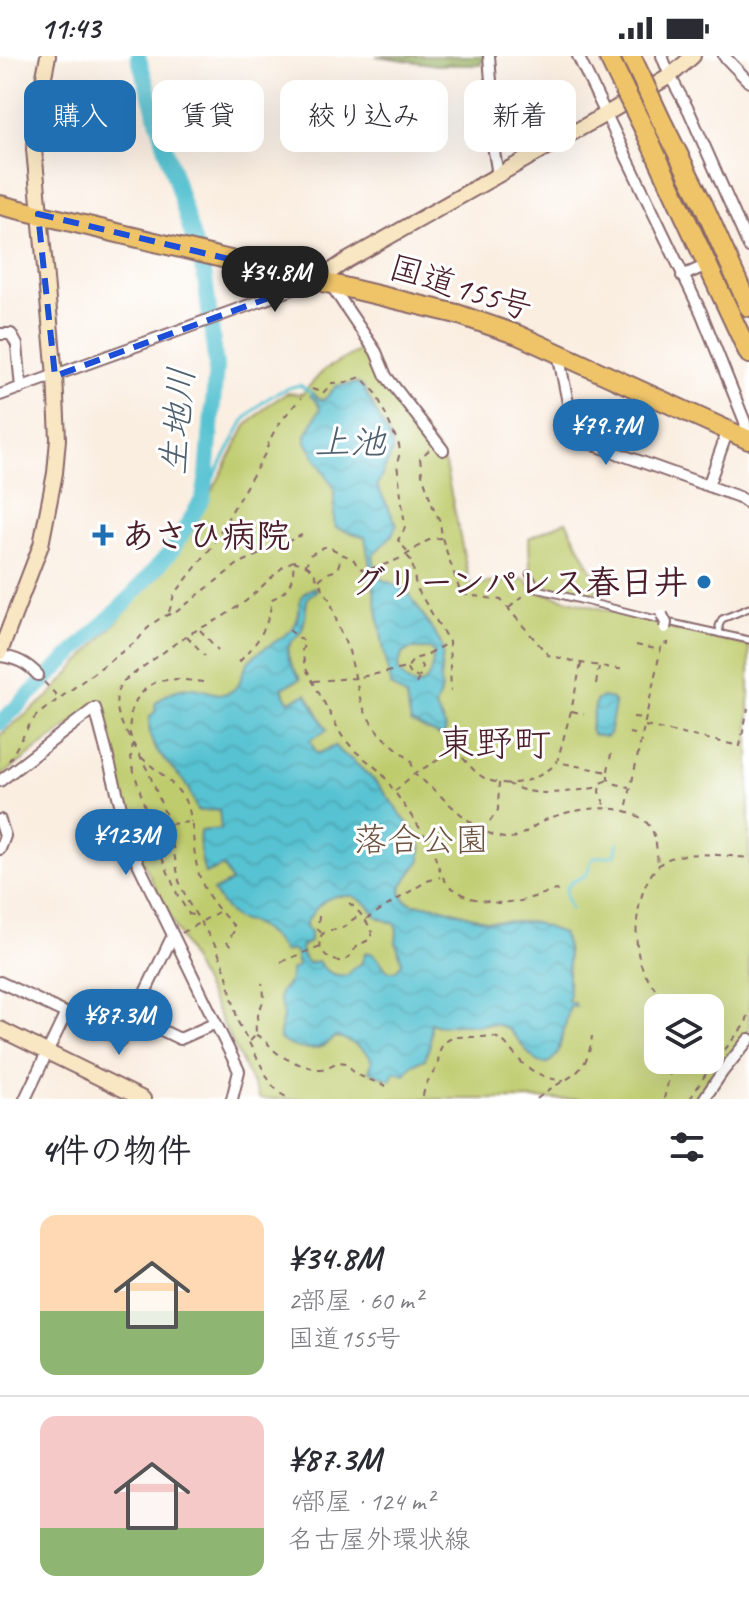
<!DOCTYPE html>
<html lang="ja">
<meta charset="utf-8">
<style>
body{margin:0;font-family:Caveat,"Klee One",sans-serif;background:#f2f2f3;color:#2b2b33;height:100vh;display:flex;flex-direction:column;font-size:30px;white-space:nowrap}
*{box-sizing:border-box;margin:0}
p{font-size:26px;color:#7c7c81}
.icon{flex:none;width:44px;height:44px;fill:none;stroke:currentColor;stroke-width:2;stroke-linecap:round;stroke-linejoin:round}
.map{position:relative;height:1043px;overflow:hidden}
.panel{display:flex;flex-direction:column;background:#fff;flex:1}
.panel>*{flex:none}
.top-card{position:absolute;left:24px;top:24px;width:702px;height:72px;display:flex;gap:16px}
.buttons{position:absolute;left:644px;top:938px;display:grid;gap:16px}
.buttons a{display:grid;place-items:center;width:80px;height:80px;border-radius:16px;background:#fff;box-shadow:0 8px 32px #0002;font-size:40px}
.price{position:absolute;translate:-50% -68px;padding:0 18px;border-radius:28px;background:#1f6fb2;color:#fff;font-size:26px;line-height:52px;filter:drop-shadow(0 2px 4px #0008)}
.price::after{content:'';position:absolute;left:50%;top:48px;width:24px;height:18px;margin-left:-12px;background:inherit;clip-path:polygon(0 0,100% 0,50% 100%)}
.price.on{background:#222;color:#fff}
ul{padding:0;list-style:none}
li{display:flex;align-items:center;gap:24px;height:200px;padding:0 40px}
li+li{border-top:2px solid #e1e1e2}
li span{display:grid;place-items:center;flex:none;width:224px;height:160px;border-radius:16px;color:#555}
li>.icon{margin-inline-start:auto}
span .icon{width:96px;height:96px;fill:#fffc;stroke-width:1}
li b{font-size:34px}
h2{display:flex;justify-content:space-between;align-items:center;height:96px;padding:0 40px;font-size:34px}
.pill{padding:0 28px;border-radius:16px;background:#fff;box-shadow:0 8px 32px #0002;font-size:28px;line-height:72px}
.pill.on{background:#1f6fb2;color:#fff}
.status{display:flex;justify-content:space-between;align-items:center;height:56px;padding:0 40px;background:#fff;direction:ltr}
.status svg{height:22px;fill:currentColor}
.map>svg:first-child{display:block}
.forest{fill:url(#forest-crowns);stroke:#706846;stroke-width:2}
.green{fill:#bfcc6e;stroke:#84764c;stroke-width:2;fill-rule:evenodd}
.water{fill:url(#water-waves);stroke:#50707e;stroke-width:2;fill-rule:evenodd}
.lines{fill:none;stroke-linecap:round;stroke-linejoin:round}
.stream{stroke:#57c2d2;stroke-width:3}
.river{stroke:#57c2d2;stroke-width:16}
.street-tunnel{stroke:#d7c5bd;stroke-width:10;stroke-dasharray:10 5;stroke-linecap:butt}
.lane-casing{stroke:#88676b;stroke-width:9}
.street-casing{stroke:#88676b;stroke-width:14}
.secondary-casing{stroke:#88676b;stroke-width:18}
.highway-casing{stroke:#88676b;stroke-width:22}
.path{stroke:#88676b;stroke-width:2;stroke-dasharray:6 6;stroke-linecap:butt}
.lane{stroke:#fff;stroke-width:5}
.street{stroke:#fff;stroke-width:10}
.secondary{stroke:#f9e7c3;stroke-width:14}
.highway{stroke:#efc469;stroke-width:18}
.street-bridge-casing{stroke:#88676b;stroke-width:14;stroke-linecap:butt}
.highway-bridge-casing{stroke:#88676b;stroke-width:22;stroke-linecap:butt}
.street-bridge{stroke:#fff;stroke-width:10}
.highway-bridge{stroke:#efc469;stroke-width:18}
.marked{fill:none;stroke:#1d4ed8;stroke-width:6;stroke-dasharray:16 10;stroke-linejoin:round}
.poi-dot{fill:#1f6fb2;stroke:#fff;stroke-width:3}
.labels{text-anchor:middle;dominant-baseline:central;stroke-width:6;stroke-linejoin:round;paint-order:stroke}
.street-label{font-size:34px;fill:#4a1f2b;stroke:#fff}
.poi-label{font-size:34px;font-weight:bold;fill:#4a1f2b;stroke:#fff;text-anchor:start}
.park-label{font-size:34px;fill:#6d533f;stroke:#fff}
.water-label{font-size:36px;font-style:italic;fill:#4f606e;stroke:#fff}
.quarter-label{font-size:38px;fill:#4a1f2b;stroke:#fff}
</style>
<div class="status"><b>11:43</b><svg viewBox="0 0 49 12"><path d="M0 12V9h3v3zM5 12V6h3v6zM10 12V3h3v9zM15 12V0h3v12zM26 1h20v11H26zM47 4h2v5h-2z"/></svg></div>
<div class="map">
<svg width="749" height="1043" viewBox="0 0 749 1043">
<defs>
<pattern id="forest-crowns" width="20" height="18" patternUnits="userSpaceOnUse" patternTransform="scale(2)"><rect width="20" height="18" fill="#97b061"/><path d="M2 6a3 3 0 1 1 6 0M12 15a3 3 0 1 1 6 0" fill="none" stroke="#7d8f50"/></pattern>
<pattern id="water-waves" width="16" height="10" patternUnits="userSpaceOnUse" patternTransform="scale(2)"><rect width="16" height="10" fill="#57c2d2"/><path d="M0 5q4-4 8 0t8 0" fill="none" stroke="#4da6b4"/></pattern>
</defs>
<rect width="100%" height="100%" fill="#fff"/>
<filter id="ink" filterUnits="userSpaceOnUse"><feTurbulence type="fractalNoise" baseFrequency=".0125" numOctaves="2"/><feDisplacementMap in="SourceGraphic" scale="16" xChannelSelector="R" yChannelSelector="G"/><feConvolveMatrix kernelMatrix="1 2 1 2 8 2 1 2 1" color-interpolation-filters="sRGB"/></filter>
<filter id="wash" filterUnits="userSpaceOnUse"><feTurbulence type="fractalNoise" baseFrequency=".006" numOctaves="4" result="noise"/><feDisplacementMap in="SourceGraphic" scale="32" xChannelSelector="R" yChannelSelector="G"/><feGaussianBlur stdDeviation="1.8" result="paint"/><feColorMatrix in="noise" values="0 0 0 0 0 0 0 0 0 0 0 0 0 0 0 0 0 1.4 0 .05"/><feComposite in="paint" operator="in"/></filter>
<g filter="url(#wash)">
<rect width="100%" height="100%" fill="#faeee1"/>
<path class="forest" d="M376,0H486L480,9H437Z"/>
<path class="green" d="M367,290L383,324L437,393L445,409L470,529L525,523L536,535L662,569L749,590V977L719,1013L699,1043H260L140,800L98,648L0,721V679L48,641L162,516L182,490L197,464L246,370L268,349L287,337L302,338L324,314ZM658,952H710V1004H658Z
M566,465L601,532L589,541L539,528L530,509L529,482Z"/>
<path class="water" d="M357,327L363,331L392,387V397L377,430L397,468L392,479L373,499L377,521L407,534L440,586L443,594L440,627L442,633L435,651L446,672L445,677L441,680L411,667L406,641L390,629L389,617L384,595L365,481L336,472L334,466V432L306,386V379L320,353L317,346L310,339L312,336L319,343L324,344L336,330ZM410,593H430L434,596C433,604 432,615 428,622C418,638 402,623 398,612L402,598Z
M315,531L317,534L308,541L307,545C305,555 306,569 300,577C299,578 291,586 291,587C282,598 294,612 300,623L282,632L289,646L307,638L327,674L310,684L317,698L335,690L339,695L352,704L378,728L421,785V804L402,829L401,836L405,844L413,848L436,850L487,865L533,866L562,877C570,894 568,909 568,926C569,934 570,937 568,946L574,947L576,951L570,950L558,997C538,1028 521,980 506,972C496,966 487,969 475,969C468,969 462,967 456,968C445,969 441,972 431,967L430,988L425,1003L413,1008L405,1018L395,1015L390,1024L369,1015C371,1009 373,1007 370,1001C366,994 344,981 336,981C332,983 329,986 325,989C312,996 291,993 280,983C279,973 283,966 283,957C282,950 277,944 280,937C286,925 290,932 291,914L298,910L295,896L289,894L284,897C277,884 264,873 251,867C247,865 243,866 239,864C228,860 219,844 213,835L231,826L223,810L205,818C201,804 198,790 200,775L221,773L219,754L197,755C194,745 190,735 184,726C166,702 145,694 150,660L155,656V648C167,636 183,629 199,633C210,635 219,641 230,636C243,629 241,615 249,605C259,592 285,583 293,572C304,556 292,540 315,531ZM336,840H353L367,848L377,861L395,868L397,875L396,887L402,906C399,913 395,917 387,914C379,906 378,897 366,896L361,908L354,911L348,919C335,921 325,916 318,905L308,907C303,902 300,896 302,890L310,886V875L307,874L306,866C315,854 320,844 336,840Z
M602,641L612,643L615,649L609,678L606,681L593,679L590,674L596,645Z"/>
<g class="lines">
<path class="stream" d="M203,442L243,366C258,347 276,334 300,329L311,337
M570,853C561,829 567,828 586,819C589,815 589,807 593,803C597,798 609,802 615,799L618,787"/>
<path class="river" d="M0,667L125,547L173,493L203,442L207,420L216,311L205,222L138,0"/>
</g>
</g>
<g filter="url(#ink)">
<g class="lines">
<path class="street-tunnel" d="M704,211L738,197"/>
<defs>
<path id="lane" d="M529,518L537,533L672,567L749,584
M720,578L719,570L722,563L749,552"/>
<path id="street" d="M489,0L491,25L488,60L498,119
M578,0L701,256L745,366L747,383
M662,0L670,20L689,55L749,191
M724,0L749,26
M682,220L698,213
M331,229L376,296L386,320L443,394
M0,278H11L17,289L21,332
M558,297L575,382L739,441L749,448
M0,339L313,226
M708,430L728,374
M0,600C16,602 27,607 38,619
M0,725L95,652L133,797L239,1015L232,1043
M0,764L5,780L0,793
M0,926L122,984L173,879
M134,961L180,983L216,967
M25,1043L66,957
M704,1043L723,1015L749,983"/>
<path id="secondary" d="M318,224L346,205L606,58L670,20L693,0
M0,596L41,489L55,417L58,383L55,320L34,93L39,45L48,0
M0,973L143,1043"/>
<path id="highway" d="M608,0L624,33
M631,0L642,23
M661,64L703,148L749,251
M644,73L749,298
M0,149L457,258L518,279L749,384"/>
</defs>
<use href="#lane" class="lane-casing"/>
<use href="#street" class="street-casing"/>
<use href="#secondary" class="secondary-casing"/>
<use href="#highway" class="highway-casing"/>
<path class="path" d="M312,333L323,337L332,327L347,326L361,321L376,337L399,389L400,396L397,408L405,470L404,474L398,484L407,495
M429,394L420,402L422,418L433,451L440,465L442,482L461,538L501,544L548,599L581,607L625,614
M407,500L412,505L416,531L449,586L451,635
M306,509L312,514L331,546L338,570L349,595L361,646L367,660L379,677L411,705L414,718C442,737 472,777 504,782C519,785 530,771 543,765C569,752 634,741 652,774C657,784 657,799 658,810
M319,524L325,518L337,514L342,499
M509,552L529,535
M169,556L174,539L210,493L266,396C271,374 286,359 301,342
M200,574L218,594
M289,574L305,586L302,594L305,611L342,680L355,695L381,716L430,787L442,820L449,830L469,842L498,847L521,845L556,834L561,838
M187,580L205,600
M636,589L661,594
M239,606C258,587 269,570 272,543C289,536 295,522 293,505L306,509L310,499L324,491H329L354,504L358,511L363,514C378,511 393,507 406,499C420,491 423,483 441,482
M581,608L571,655L557,706L608,716V723L616,728L629,731
M407,613L410,619L417,621L421,619L422,611L418,603
M314,625L355,622L407,612L414,603L425,600L449,586
M44,626L59,642
M203,626L177,623L158,625L147,631L136,644L131,656L129,675L133,687L149,717L169,768L179,825L188,846L216,891L226,916L238,966L271,1028L281,1038L290,1043
M416,628L419,622
M596,628L599,611
M572,655L584,658
M633,661L643,662
M645,670L740,690L748,652
M629,677L639,679
M129,681C119,664 111,646 121,627L187,579L221,562L246,545L284,510L293,505
M133,687L131,700L132,709L157,790L178,840L189,858L196,860
M141,701C162,720 190,736 191,766
M9,705L30,668L37,659L138,584C146,572 160,559 175,557L238,508L302,479
M608,715L611,698
M607,724L600,728L599,736L605,749L610,752
M507,727C533,743 570,736 599,731
M395,735L414,718L455,694C463,701 469,710 477,717C500,736 538,727 557,706
M627,749L662,587L668,588L669,581
M170,768L191,766C194,777 193,788 195,799C199,832 213,849 236,872L227,886L231,891
M152,771L173,792
M483,775L498,754L499,727
M349,847C359,854 365,864 372,874L371,883C365,886 359,888 355,893C352,896 350,901 347,903C334,911 313,893 321,880C327,871 337,876 344,871C351,866 351,863 360,860
M319,860L318,873L322,878
M366,863L427,825L440,821
M182,877L218,856
M281,906L320,890
M670,952C661,938 648,927 642,911C630,883 637,817 668,803C688,794 727,800 749,802
M256,979C266,983 268,989 276,996C285,1004 307,1012 319,1013C326,1013 332,1009 338,1006L347,1007L355,1018L386,1030
M250,985L256,979C256,974 255,969 257,964C260,947 267,947 262,927
M423,1040C426,1024 429,1025 436,1012C439,1007 438,1000 440,994C448,976 464,982 479,981C486,981 491,979 497,982C506,985 509,993 515,999C528,1015 543,1022 564,1025
M537,1043C565,1018 587,1025 592,980
M664,1043L673,1004
M690,1043L707,1016L746,967L749,955"/>
<use href="#lane" class="lane"/>
<use href="#street" class="street"/>
<use href="#secondary" class="secondary"/>
<use href="#highway" class="highway"/>
<defs>
<path id="street-bridge" d="M662,559L666,567L665,572"/>
<path id="highway-bridge" d="M642,23L661,64
M624,33L644,73"/>
</defs>
<use href="#street-bridge" class="street-bridge-casing"/>
<use href="#highway-bridge" class="highway-bridge-casing"/>
<use href="#street-bridge" class="street-bridge"/>
<use href="#highway-bridge" class="highway-bridge"/>
</g>
</g>
<path class="marked" d="M38,158L318,224L55,320Z"/>
<g class="poi-dot">
<path d="M99 467h8v8h8v8h-8v8h-8v-8h-8v-8h8z"/>
<circle cx="704" cy="526" r="8"/>
</g>
<g class="labels">
<g class="street-label">
<text transform="translate(461 231) rotate(17)">国道155号</text>
</g>
<g class="poi-label">
<text x="121" y="479">あさひ病院</text>
<text x="688" y="526" text-anchor="end">グリーンパレス春日井</text>
</g>
<g class="park-label">
<text x="421" y="783">落合公園</text>
</g>
<g class="water-label">
<text transform="translate(177 365) rotate(-85)">生地川</text>
<text x="350" y="386">上池</text>
</g>
<g class="quarter-label">
<text x="494" y="687">東野町</text>
</g>
</g>
</svg>
<div class="buttons">
<a><svg class="icon" aria-label="layers" viewBox="0 0 24 24"><path d="M12 4l9 5-9 5-9-5zM3 14l9 5 9-5"/></svg></a>
</div>
<b class="price on" style="left:275px;top:258px">¥34.8M</b>
<b class="price" style="left:606px;top:411px">¥79.7M</b>
<b class="price" style="left:126px;top:821px">¥123M</b>
<b class="price" style="left:119px;top:1001px">¥87.3M</b>
<div class="top-card">
<a class="pill on">購入</a>
<a class="pill">賃貸</a>
<a class="pill">絞り込み</a>
<a class="pill">新着</a>
</div>
</div>
<section class="panel">
<h2>4件の物件<svg class="icon" aria-label="filters" viewBox="0 0 24 24"><path d="M4 7h16M4 17h16"/><circle cx="9" cy="7" r="2"/><circle cx="15" cy="17" r="2"/></svg></h2>
<ul>
<li><span style="background:linear-gradient(#ffd9b3 60%,#8fb573 0)"><svg class="icon" aria-label="home" viewBox="0 0 24 24"><path d="M3 11l9-7 9 7M6 9v11h12V9"/></svg></span><div><b>¥34.8M</b><p>2部屋 · 60 m²</p><p>国道155号</p></div></li>
<li><span style="background:linear-gradient(#f6c9c9 70%,#8fb573 0)"><svg class="icon" aria-label="home" viewBox="0 0 24 24"><path d="M3 11l9-7 9 7M6 9v11h12V9"/></svg></span><div><b>¥87.3M</b><p>4部屋 · 124 m²</p><p>名古屋外環状線</p></div></li>
</ul>
</section>
